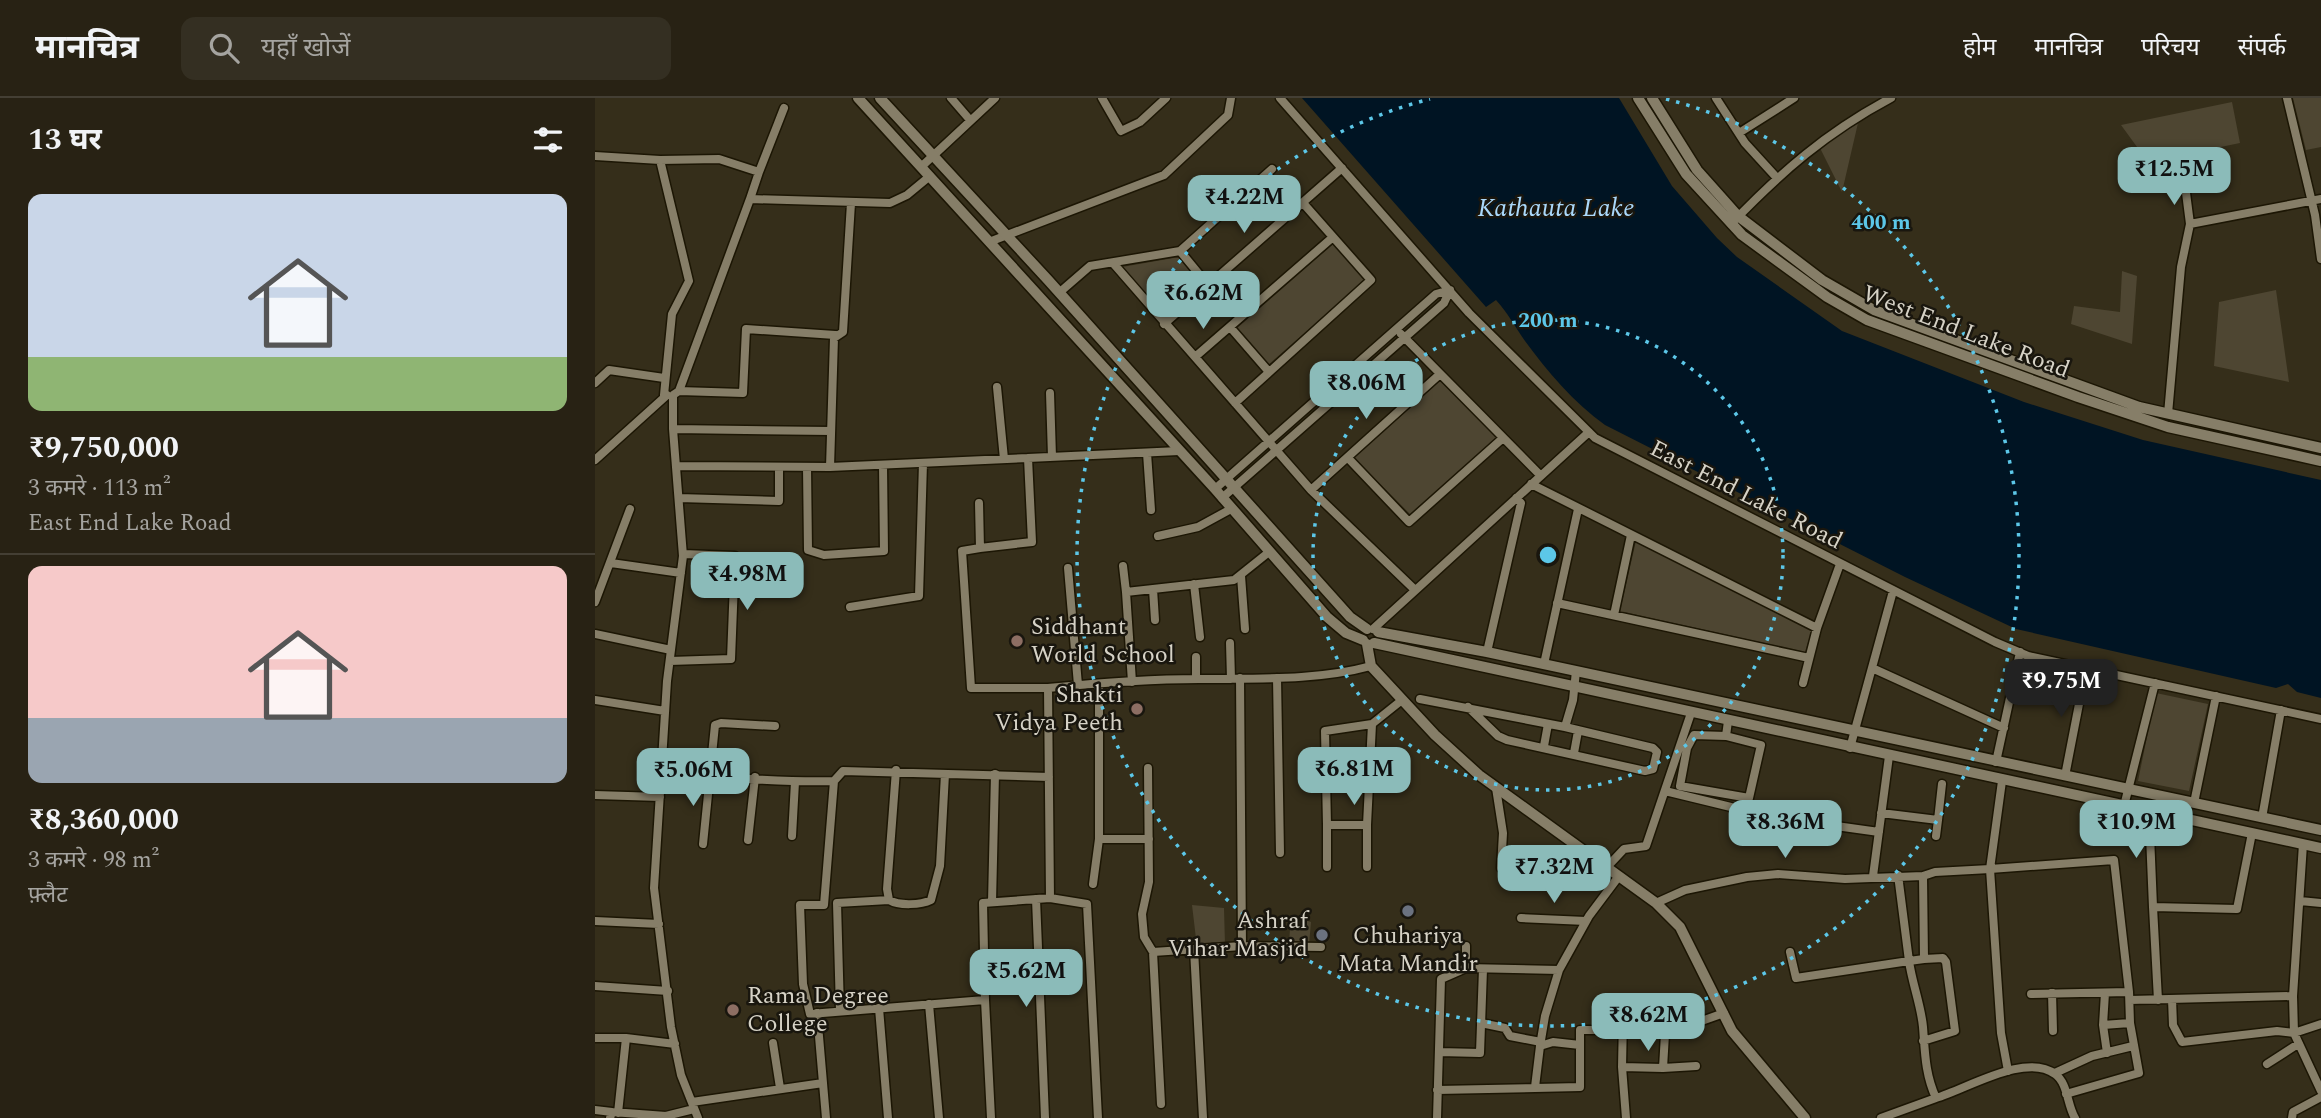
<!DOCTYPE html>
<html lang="hi">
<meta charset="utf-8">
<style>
body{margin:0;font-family:Spectral,"Noto Sans Devanagari",serif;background:#342f22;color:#f1f3f6;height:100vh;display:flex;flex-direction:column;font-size:26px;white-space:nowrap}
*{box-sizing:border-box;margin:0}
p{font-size:23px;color:#a5a4a0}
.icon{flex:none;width:38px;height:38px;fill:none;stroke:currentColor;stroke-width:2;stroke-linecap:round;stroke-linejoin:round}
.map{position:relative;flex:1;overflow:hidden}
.details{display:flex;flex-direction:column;background:#282214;width:595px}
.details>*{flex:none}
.price{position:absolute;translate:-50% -60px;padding:0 16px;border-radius:14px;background:#8bbbb9;color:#111;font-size:23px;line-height:46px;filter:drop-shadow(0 2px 4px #0008)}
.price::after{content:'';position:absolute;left:50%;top:42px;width:21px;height:16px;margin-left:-10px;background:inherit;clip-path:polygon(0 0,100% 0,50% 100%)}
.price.current{background:#222;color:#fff}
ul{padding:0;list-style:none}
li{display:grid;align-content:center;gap:14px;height:371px;padding:0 28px}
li+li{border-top:2px solid #443f34}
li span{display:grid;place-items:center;height:217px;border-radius:14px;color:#555}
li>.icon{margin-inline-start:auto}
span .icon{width:126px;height:126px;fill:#fffc;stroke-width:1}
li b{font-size:30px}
h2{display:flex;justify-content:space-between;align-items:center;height:84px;padding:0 28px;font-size:30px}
header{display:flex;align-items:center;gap:42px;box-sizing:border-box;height:98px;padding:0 35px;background:#282214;border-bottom:2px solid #443f34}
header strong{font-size:33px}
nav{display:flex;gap:38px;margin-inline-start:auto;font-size:24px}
.search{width:490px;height:63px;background:#342f22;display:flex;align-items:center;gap:18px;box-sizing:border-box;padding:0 24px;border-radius:14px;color:#a5a4a0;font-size:26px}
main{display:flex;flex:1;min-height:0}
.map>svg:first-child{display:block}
.green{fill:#4e4632}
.water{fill:#001423}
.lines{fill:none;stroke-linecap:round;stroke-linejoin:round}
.minor-casing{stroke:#1c1604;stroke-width:11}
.tertiary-casing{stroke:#1c1604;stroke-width:13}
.minor{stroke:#867e68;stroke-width:8}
.tertiary{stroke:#867e68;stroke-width:10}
.ring{fill:none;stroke:#5cc7e8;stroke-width:3.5;stroke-dasharray:3.5 7}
.education-dot{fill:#8d6e63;stroke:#19160e;stroke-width:2.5}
.worship-dot{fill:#6b7280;stroke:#19160e;stroke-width:2.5}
.labels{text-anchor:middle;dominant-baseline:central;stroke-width:5;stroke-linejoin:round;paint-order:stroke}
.street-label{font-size:24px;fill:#d6d2c6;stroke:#19160e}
.poi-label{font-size:24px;fill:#d6d2c6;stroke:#19160e;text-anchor:start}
.water-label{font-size:26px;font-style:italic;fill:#aad8fa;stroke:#19160e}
.centre{fill:#5cc7e8;stroke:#19160e;stroke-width:3.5}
.ring-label{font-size:21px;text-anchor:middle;font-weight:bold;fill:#5cc7e8;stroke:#19160e;stroke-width:5;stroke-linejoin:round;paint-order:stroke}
</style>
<header>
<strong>मानचित्र</strong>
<div class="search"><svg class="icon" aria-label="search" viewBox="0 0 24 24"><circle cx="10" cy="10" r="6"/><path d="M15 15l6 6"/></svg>यहाँ खोजें</div>
<nav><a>होम</a><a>मानचित्र</a><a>परिचय</a><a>संपर्क</a></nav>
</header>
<main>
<section class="details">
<h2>13 घर<svg class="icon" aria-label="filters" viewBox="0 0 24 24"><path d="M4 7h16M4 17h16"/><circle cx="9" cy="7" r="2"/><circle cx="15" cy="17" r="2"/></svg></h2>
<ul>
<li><span style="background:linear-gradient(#c9d6e8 75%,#8fb573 0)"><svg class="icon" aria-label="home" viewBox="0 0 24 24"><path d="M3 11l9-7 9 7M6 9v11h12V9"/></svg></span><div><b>₹9,750,000</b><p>3 कमरे · 113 m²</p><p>East End Lake Road</p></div></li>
<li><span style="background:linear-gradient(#f6c9c9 70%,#9aa5b1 0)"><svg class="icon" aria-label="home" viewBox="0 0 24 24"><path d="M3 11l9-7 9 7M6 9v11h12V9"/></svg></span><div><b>₹8,360,000</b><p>3 कमरे · 98 m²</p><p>फ़्लैट</p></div></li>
</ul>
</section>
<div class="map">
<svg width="1726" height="1020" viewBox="0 0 1726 1020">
<rect width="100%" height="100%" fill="#352e1a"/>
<path class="green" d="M1698,0H1726V49L1711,52Z
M1637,4L1645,45L1553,64L1526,27Z
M1263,25L1247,94L1225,50Z
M738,146L770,182L673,267L641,231Z
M584,159L607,186L570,219L527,169Z
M1527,173L1542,178L1537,246L1476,226L1479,208L1525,214Z
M1681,192L1694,284L1619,268L1624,204Z
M845,283L902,340L815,416L759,360Z
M1041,443L1217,532L1210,554L1025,513Z
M1561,595L1613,606L1594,693L1543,683Z
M597,807L629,810L630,847L602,849Z
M696,817L716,824L714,847L694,845Z"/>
<path class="water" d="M707,0H1024L1077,88L1122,140L1142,159L1247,233L1429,304L1548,342L1726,382V600L1702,594L1693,586L1681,590L1421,531L1310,479L1010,327C979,305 952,273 930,243C920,229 913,215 901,202L891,209Z"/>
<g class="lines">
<defs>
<path id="minor" d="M356,0L375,22
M507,0L526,33L545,24L571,0
M685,0L874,215L1000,340L1400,544L1433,558L1726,621
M1121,0L1150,45L1182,80
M1692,0L1720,117L1726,161
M1144,35L1199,0
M0,58L65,62L124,61L164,74L155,101
M65,62L94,183L77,216L69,297
M326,69L400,0
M164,74L189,10
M256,105L248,234L239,240L235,369L433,360
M1136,126C1186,74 1232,34 1296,0
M1595,126L1726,101
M394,144L569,77L633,17L636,0
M585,153L677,71
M518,165L716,392L819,491
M465,194L495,168L585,153L613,187
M569,226L747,70
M635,229L674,274
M806,236L946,378
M240,237L151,231L148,295L84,293L155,101L295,105L312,97L335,78
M600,259L738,139
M0,285L14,272L69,280
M402,289L409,361
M84,293L78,297V331L236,333
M455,295L457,359
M640,305L776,182L708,105
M1573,316L1586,169L1595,126L1590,87
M78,331L88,458L72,583L59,790L76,929L86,977L103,1020
M552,355L556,412
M753,360L814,424L908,340
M0,362L72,297
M81,368L235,369
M212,369L213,452L229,457L289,453L288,367
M936,386L1222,530
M620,391L841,196L855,192
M716,392L845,276
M84,400L184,403V369
M627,400L849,205L855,192
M384,405L385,450L437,444L433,360L584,353
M563,438L603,429L636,411
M385,450L367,453L376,590H453
M16,465L86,475
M528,468L531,494L639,482L674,454
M473,470L483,587
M646,478L650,531
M599,486L605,539
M558,491L560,522
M531,494L537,584
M0,504L35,411
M962,505L1214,560
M255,509L324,498L328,365
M1019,517L1036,437
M778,531L994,334
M0,536L76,552
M635,545L636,581
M892,554L926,405L921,400
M601,559V581
M75,563L136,561L140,458L88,456
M949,566L983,411
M1277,570L1409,630
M682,580L685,755
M1208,585L1222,530L1245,466
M825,601L970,629
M0,602L70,613
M873,609L903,638L912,642L1050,673L1058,671L1062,654L1058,650L970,629L978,602L981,573
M777,626L730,633L732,727H772L777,626L807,602
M1131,638L1166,647L1154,700L1085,688L1092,650L1099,637L1131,638L1133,623
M949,648L953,626
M1255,650L1298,493
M979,655L983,633
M1401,664L1425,554
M553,670L554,784L547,816L549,839L558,854L566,1006
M301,672L292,791L294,802C304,808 326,807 336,802L345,768L350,676
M66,676C124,678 182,685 239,683
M1470,678L1491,570
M454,679L248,673L239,683L229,807H205L208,886L215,916L390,902L388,805L455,800L453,590C503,585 554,581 604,581C661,580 721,583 776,568
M901,690L908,735L906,770
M1070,693L1177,719L1284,734
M0,697L65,699
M1599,705L1621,598
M1529,708L1560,585
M1554,713L1558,809
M1286,715L1343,722L1347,686
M1667,720L1686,612
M197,738L200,684
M1341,738L1343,722
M504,741H554
M153,742L160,679
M108,746L120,627L126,625L180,628
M732,769V727
M772,769V727
M1012,769L1029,751L1051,748L1096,615
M1278,778L1294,658
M498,786L504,741V586
M455,800L492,806L503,1020
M441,801L450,1020
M1705,803L1726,805
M397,804L400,676
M1061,805L1090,792L1152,779L1183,776L1250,781L1328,778
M926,820L991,823
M0,823L64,826
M647,848L726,849
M871,848V870L964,872L994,818L1024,778
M599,851L608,1020
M558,854L647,848L645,580
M1195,854L1201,880L1314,863L1303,777
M389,859L444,858
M0,888L73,893
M1457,895L1458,933
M1510,895L1508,927L1512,955
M1436,896L1534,894L1535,925L1544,975L1471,996
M1698,898L1699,935L1726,993
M1577,901L1578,927L1587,944L1682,933L1699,935L1726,926
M390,902L396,1020
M1535,902L1698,898L1708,746
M1563,902L1558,809L1642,811L1657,735
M334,906L344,1020
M284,910L293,1020
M245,913L242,805L294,802
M222,915L231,1020
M1066,916L1070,936
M886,925L910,930L915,938L946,944
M1508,927L1535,925
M0,940H31
M1328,943L1360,933L1351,864L1348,860L1329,861
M178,945L185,990
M985,947V932H1028
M945,948L950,918L964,872
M844,954L885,955L888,871
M1672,966L1703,946
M1027,969L1028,920
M1068,970L1101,968
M1413,973L1406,935L1395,771L1519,762L1534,894
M1460,975L1497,958L1538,948
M842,992L985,989V947L958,944L945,948L940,989
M1341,1000C1372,991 1431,954 1460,976C1473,985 1472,1007 1480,1020
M97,1004L228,985
M0,1012L17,1014L15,1020
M17,1014L71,1018L99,1011
M23,1015L31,940L80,946
M842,1020L846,881L871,870
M1031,1020L1027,969L1068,970L1070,936L1129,915
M1286,1020L1341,1000C1330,976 1330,954 1328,929C1326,907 1317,885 1314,863L1329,861L1328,778L1340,774L1395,771L1407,683
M1697,1020L1698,1014L1726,999"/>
<path id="tertiary" d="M263,0L620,391L732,519L751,535L768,542
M285,0L453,182L755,519L772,531
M1043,0L1091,76L1147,137L1232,199L1272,222L1483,299L1573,329L1726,363
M1057,0L1102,72L1143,118L1227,182L1279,212L1544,309L1726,350
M783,534L892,554L1726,732
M779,545L1726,750
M772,546L776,568L840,637L884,677L1061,805L1085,829L1137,933L1210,1020"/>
</defs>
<use href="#minor" class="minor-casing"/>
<use href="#tertiary" class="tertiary-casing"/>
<use href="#minor" class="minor"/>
<use href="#tertiary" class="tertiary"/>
</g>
<g class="ring">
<circle cx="953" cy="457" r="235"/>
<path d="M1071 1A471 471 0 1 1 835 1"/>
</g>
<g class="education-dot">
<circle cx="422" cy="543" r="7"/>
<circle cx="542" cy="611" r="7"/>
<circle cx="138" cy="912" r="7"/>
</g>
<g class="worship-dot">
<circle cx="813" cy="813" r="7"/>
<circle cx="727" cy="837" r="7"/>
</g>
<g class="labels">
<g class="street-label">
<text transform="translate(1371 234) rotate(21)">West End Lake Road</text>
<text transform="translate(1151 397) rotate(27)">East End Lake Road</text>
</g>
<g class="poi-label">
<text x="436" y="529">Siddhant<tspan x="436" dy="28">World School</tspan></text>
<text x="528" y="597" text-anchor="end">Shakti<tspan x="528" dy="28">Vidya Peeth</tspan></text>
<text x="713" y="823" text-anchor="end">Ashraf<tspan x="713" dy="28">Vihar Masjid</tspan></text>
<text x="813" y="838" text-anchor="middle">Chuhariya<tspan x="813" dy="28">Mata Mandir</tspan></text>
<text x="152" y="898">Rama Degree<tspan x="152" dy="28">College</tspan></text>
</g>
<g class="water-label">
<text x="961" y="110">Kathauta Lake</text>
</g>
</g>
<circle cx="953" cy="457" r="10" class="centre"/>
<g class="ring-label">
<text x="1286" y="131">400 m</text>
<text x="953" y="229">200 m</text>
</g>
</svg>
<b class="price" style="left:1579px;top:109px">₹12.5M</b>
<b class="price" style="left:649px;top:137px">₹4.22M</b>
<b class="price" style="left:608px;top:233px">₹6.62M</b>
<b class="price" style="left:771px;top:323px">₹8.06M</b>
<b class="price" style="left:152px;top:514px">₹4.98M</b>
<b class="price current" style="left:1466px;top:621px">₹9.75M</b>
<b class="price" style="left:759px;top:709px">₹6.81M</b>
<b class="price" style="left:98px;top:710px">₹5.06M</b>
<b class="price" style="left:1190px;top:762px">₹8.36M</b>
<b class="price" style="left:1541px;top:762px">₹10.9M</b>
<b class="price" style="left:959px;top:807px">₹7.32M</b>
<b class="price" style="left:431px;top:911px">₹5.62M</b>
<b class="price" style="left:1053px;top:955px">₹8.62M</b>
</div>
</main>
